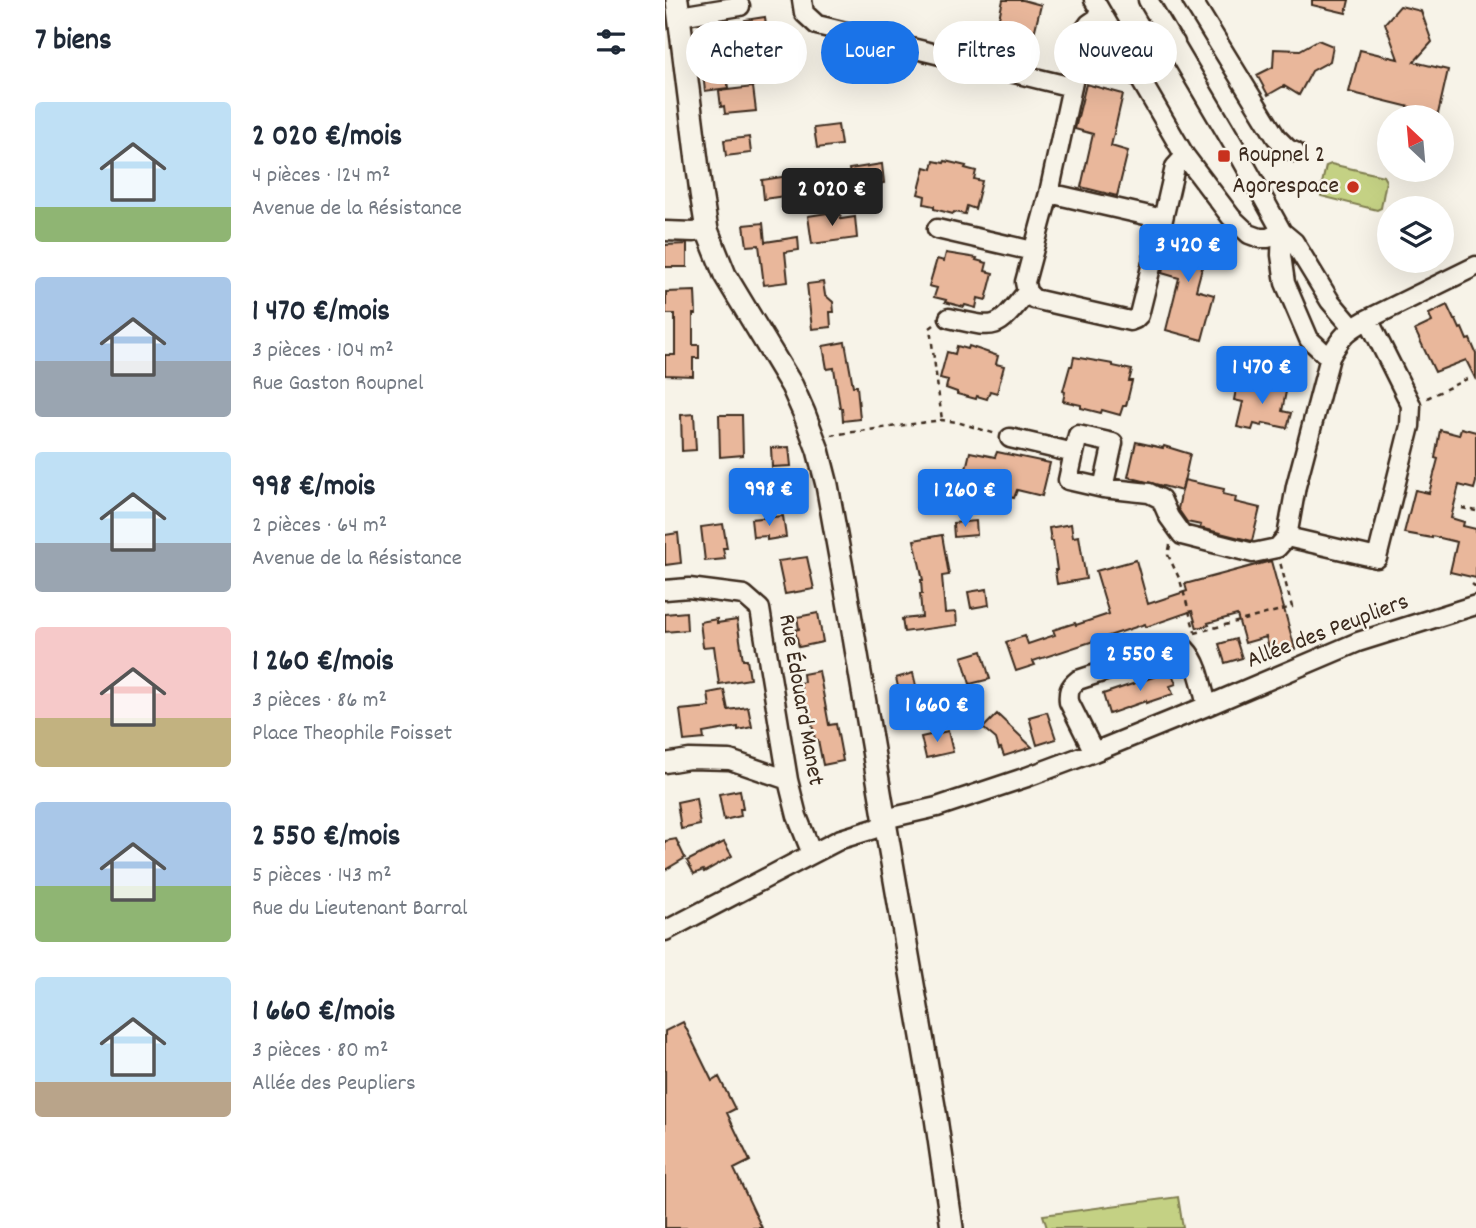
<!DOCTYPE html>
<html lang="fr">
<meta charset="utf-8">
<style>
body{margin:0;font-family:Dekko,sans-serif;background:#f2f2f3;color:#1f2937;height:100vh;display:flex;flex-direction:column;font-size:26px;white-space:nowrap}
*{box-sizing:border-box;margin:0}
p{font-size:23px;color:#747a83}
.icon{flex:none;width:38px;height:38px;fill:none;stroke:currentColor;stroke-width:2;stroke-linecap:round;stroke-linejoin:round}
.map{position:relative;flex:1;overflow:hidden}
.drawer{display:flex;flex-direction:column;background:#fff;width:665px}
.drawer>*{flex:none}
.hud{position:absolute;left:21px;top:21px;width:665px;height:63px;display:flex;gap:14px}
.needle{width:46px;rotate:334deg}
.buttons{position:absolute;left:712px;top:105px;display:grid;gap:14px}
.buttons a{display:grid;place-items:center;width:77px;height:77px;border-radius:50%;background:#fff;box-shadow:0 7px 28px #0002;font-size:35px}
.price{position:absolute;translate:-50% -60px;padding:0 16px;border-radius:7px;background:#1a73e8;color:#fff;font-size:23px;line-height:46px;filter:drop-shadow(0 2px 4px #0008)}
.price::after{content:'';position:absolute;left:50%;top:42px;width:21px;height:16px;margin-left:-10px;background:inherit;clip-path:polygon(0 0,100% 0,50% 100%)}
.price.selected{background:#222;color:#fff}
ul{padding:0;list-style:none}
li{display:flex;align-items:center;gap:21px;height:175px;padding:0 35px}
li span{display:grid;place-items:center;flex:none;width:196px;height:140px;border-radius:7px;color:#555}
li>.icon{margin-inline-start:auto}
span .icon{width:84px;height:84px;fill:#fffc;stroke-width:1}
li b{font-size:30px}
h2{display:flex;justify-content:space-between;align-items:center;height:84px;padding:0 35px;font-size:30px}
.pill{padding:0 24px;border-radius:32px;background:#fff;box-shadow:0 7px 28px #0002;font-size:24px;line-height:63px}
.pill.selected{background:#1a73e8;color:#fff}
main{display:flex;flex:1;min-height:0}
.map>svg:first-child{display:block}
.green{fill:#c4d184;stroke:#807e51;stroke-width:2}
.building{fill:#e9b79b;stroke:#3b2a1e;stroke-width:2}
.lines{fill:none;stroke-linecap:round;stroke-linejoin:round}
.minor-casing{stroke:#3b2a1e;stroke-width:23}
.major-casing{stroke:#3b2a1e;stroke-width:26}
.path{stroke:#3b2a1e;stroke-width:2.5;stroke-dasharray:5 5;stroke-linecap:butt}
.minor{stroke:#f7f3e8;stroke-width:18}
.major{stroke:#f7f3e8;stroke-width:21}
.poi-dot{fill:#c8321e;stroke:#f7f3e8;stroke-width:2.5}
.labels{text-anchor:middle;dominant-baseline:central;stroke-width:5;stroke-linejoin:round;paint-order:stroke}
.poi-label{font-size:24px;fill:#3b2a1e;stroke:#f7f3e8;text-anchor:start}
.street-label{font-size:24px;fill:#3b2a1e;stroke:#f7f3e8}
</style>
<main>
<section class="drawer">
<h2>7 biens<svg class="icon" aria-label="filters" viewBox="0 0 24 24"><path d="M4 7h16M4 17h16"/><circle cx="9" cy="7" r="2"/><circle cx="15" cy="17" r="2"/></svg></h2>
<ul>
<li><span style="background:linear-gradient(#bfe0f5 75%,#8fb573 0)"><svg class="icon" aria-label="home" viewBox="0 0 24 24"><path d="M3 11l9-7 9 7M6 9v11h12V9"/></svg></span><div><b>2 020 €/mois</b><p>4 pièces · 124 m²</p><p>Avenue de la Résistance</p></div></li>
<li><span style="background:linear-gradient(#a9c7e8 60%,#9aa5b1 0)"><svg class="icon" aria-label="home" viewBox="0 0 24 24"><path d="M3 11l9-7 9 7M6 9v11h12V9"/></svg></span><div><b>1 470 €/mois</b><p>3 pièces · 104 m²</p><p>Rue Gaston Roupnel</p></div></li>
<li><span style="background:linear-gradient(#bfe0f5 65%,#9aa5b1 0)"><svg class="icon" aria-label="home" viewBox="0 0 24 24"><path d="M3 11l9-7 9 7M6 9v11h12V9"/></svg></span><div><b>998 €/mois</b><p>2 pièces · 64 m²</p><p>Avenue de la Résistance</p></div></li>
<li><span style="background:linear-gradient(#f6c9c9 65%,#c2b280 0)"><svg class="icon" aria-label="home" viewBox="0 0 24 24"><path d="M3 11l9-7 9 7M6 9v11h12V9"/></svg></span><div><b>1 260 €/mois</b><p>3 pièces · 86 m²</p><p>Place Theophile Foisset</p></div></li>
<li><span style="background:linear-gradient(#a9c7e8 60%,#8fb573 0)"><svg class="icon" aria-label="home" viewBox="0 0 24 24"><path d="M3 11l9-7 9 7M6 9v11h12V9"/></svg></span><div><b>2 550 €/mois</b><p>5 pièces · 143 m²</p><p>Rue du Lieutenant Barral</p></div></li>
<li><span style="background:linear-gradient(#bfe0f5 75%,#b9a48a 0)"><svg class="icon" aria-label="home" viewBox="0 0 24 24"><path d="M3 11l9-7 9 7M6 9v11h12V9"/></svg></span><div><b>1 660 €/mois</b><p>3 pièces · 80 m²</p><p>Allée des Peupliers</p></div></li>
</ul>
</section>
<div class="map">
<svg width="811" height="1228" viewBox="0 0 811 1228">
<rect width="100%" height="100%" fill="#f7f3e8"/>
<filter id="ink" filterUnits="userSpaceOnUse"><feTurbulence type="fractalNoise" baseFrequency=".0143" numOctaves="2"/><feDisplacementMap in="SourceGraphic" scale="14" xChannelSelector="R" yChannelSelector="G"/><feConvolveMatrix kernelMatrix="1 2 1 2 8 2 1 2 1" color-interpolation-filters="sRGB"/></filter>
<g filter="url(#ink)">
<path class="green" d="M666,164L718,176L721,181L716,208L712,210L656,196L655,192L661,166Z
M513,1197L518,1228H382L378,1215Z"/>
<path class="building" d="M338,0H358L376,5L365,50L329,40Z
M647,0H684L681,13L647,5Z
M735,6L756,11L767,42L749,62L783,70L773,114L684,92L695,50L733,59L720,23Z
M100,17L103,43L83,45L80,20Z
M653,40L668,46L665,61L647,71L634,95L619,86L603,95L592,75L608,67L609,49L635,50Z
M57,45L63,88L40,91L35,48Z
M421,84L458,94L446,146L463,151L452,196L416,187L428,134L410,129Z
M88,87L91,111L60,114L59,106L56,107L54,91Z
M173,125L176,145L152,148L149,128Z
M84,137L86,153L61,156L59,140Z
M269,161L279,163L280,161L301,166L300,168L311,171L309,179L317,181L310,209L302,206L300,214L289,212L288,214L269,209V206L259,204L260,196L253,194L260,167L267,169Z
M217,164L219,183L187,188L184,169Z
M130,175L133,194L99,199L97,180Z
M175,211L176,219L190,217L192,238L147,244L143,216Z
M98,223L100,242L133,237L134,250L120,252L123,282L99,285L94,245L82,246L79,225Z
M509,228L545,238L531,290L549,295L537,340L501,330L514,278L497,273Z
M22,244V267H0V245Z
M281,253L312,258L311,260L322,263L320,271L328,273L321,300L313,298L311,308L300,305L299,307L280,302L281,300L269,297L272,288L264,286L272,259L279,261Z
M158,282L160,295L168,302L169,312H165L166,327L147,329L142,284Z
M30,291L31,314H28V345H34V358H28V376L0,375V355H10V314H1V292Z
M782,305L789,320H791L795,329L797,328L802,340L805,339L811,353V380L801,360L770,372L750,330L767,322L764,314Z
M180,342L188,386H192L195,419L178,421L177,408H175L169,368L162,369L158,346Z
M292,346L303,349L304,346L333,356L331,364L339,366L332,393L325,391L322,399L312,396L311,399L292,394V392L281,388L283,380L275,378L282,352L290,354Z
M409,357L448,364V366L467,370L464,381H467L461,406H458L455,415L437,410L436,413L416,408V405L398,401L400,392L398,391L405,366H407Z
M572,384L597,390L598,386L606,388L607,384L622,387L617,411L626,413L622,428L598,423L597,426L589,424L587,430L572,427L578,402L569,400Z
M29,414L31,450L17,451L16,415Z
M54,415H77L78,455L55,457Z
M796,428L811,432V482L809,489L794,485L786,518L799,522L798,526L811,529V578L785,572L792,542L767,536V538L739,533L750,490L764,493L773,459L770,458L775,430L794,435Z
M471,442L498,448L499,446L525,454L517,491L463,477Z
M124,447L126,466L107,467L106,448Z
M305,452L330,457L332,452L385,463L377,496L352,490L349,498L297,486Z
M519,480L559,489L558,494L571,497L570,502L595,508L587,541L535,528L536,525L522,522L513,509Z
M118,516L121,537L102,540V536L88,537L86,519Z
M311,521L312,535L289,537L288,523Z
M58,524L62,548H58L60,559L40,561L36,527Z
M406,524L408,537L414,536L421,579L392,584L390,570H392L388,541H386L384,528Z
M13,533L16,563L0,565V535Z
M277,535L284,575L277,576L280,613L291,612L292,625L239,632L237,619L257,617L255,594H257L256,580H258L249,540Z
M142,557L149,589L120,594L113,561Z
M471,560L483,604L522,591L520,584L606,561L630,649L606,656L601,637L580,643L572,615L543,623L544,625L532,628L527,611L481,627L480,624L368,661L370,665L351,671L341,642L360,636L363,644L390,635L388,630L410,623L411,625L444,614L431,571Z
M322,589L324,605L306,608L303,592Z
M21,612L22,630L0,632V614Z
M153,613L158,642L134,647L130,630L134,629L132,617Z
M52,619V623L72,620L78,660H82L85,679L54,684L49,646L38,647L35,622Z
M571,639L577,658L560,663L554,644Z
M317,651L325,679L305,684L297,657Z
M154,671L164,725L171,724L178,761L158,765L153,740H150L144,707L141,708L135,683L139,682L138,674Z
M506,671L511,684L505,686L508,694L481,703V701L444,714L438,694Z
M248,673L255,703L238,708L231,678Z
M59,690L63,710L83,707L87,727L73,730V727L38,733L39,739L19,741L15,710L45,707L43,693Z
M382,712L391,739L372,745L364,717Z
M332,714L367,747L339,756L336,748L334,749L331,739L318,728Z
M283,731L288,752L261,758L256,737Z
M75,790L78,809H75L76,816L59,820L54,794Z
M31,798L35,825L16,829L12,802Z
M11,839L20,858L0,870V841Z
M59,842L67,856L39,872L38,870L29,874L22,861Z
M18,1022L47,1081L54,1077L70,1109L62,1113L85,1161L69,1169L97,1228H0V1031Z"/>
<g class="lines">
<defs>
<path id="minor" d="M137,0L139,13L152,25L407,87
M429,0L520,156L566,217L584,234L595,238H603L617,232
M483,0L571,149L617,232L629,242L665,301L688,328
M527,0L611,137L623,149L630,152
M437,15L424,24L419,31L384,193L360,282L362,292L369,299L465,321L470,319L474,315L498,219
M15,16L75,6
M468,66L510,43
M384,193L498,219L510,167L520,156
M272,229L368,251
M0,231L29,232L42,230
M617,232L616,255L620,283L644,339L658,352L665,357
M284,318C333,329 330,331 362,292
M345,438L409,453
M438,488L448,443L413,435L403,480L438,488L484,493L496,499L504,517L517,535L588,553L612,548L622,537
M622,537L631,486L665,357C677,335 682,331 703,319L811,266
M622,537L712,558L745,426L746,405L703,319
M0,590L24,588L79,595L95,609L123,780L132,816L147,854
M429,752L404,702C403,692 404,687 413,680L507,649H520C534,663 537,687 542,706
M0,763L24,759L65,760L123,780
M0,931L147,854L176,839L212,828L228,817L272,807L362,777L429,752L542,706L693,642L811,605"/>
<path id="major" d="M12,0L36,193L42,230L60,275L127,386L139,413L153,450L162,485L184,607L220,822L271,1118L287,1228"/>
</defs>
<use href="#minor" class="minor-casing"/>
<use href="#major" class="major-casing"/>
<path class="path" d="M269,325L265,328L277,420
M762,398L804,378
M166,435L277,420L292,422L331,434
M797,508L811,511
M505,545L503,555L515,580L530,632
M807,584L811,587
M530,633L627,607L615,562"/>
<use href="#minor" class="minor"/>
<use href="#major" class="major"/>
</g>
</g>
<g class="poi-dot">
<rect x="552" y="149" width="14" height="14" rx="3.5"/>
<circle cx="688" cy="187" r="7"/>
</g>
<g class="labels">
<g class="poi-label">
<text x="573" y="156">Roupnel 2</text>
<text x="674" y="187" text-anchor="end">Agorespace</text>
</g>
<g class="street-label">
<text transform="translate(663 632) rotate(-21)">Allée des Peupliers</text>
<text transform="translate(135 700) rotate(80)">Rue Édouard Manet</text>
</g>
</g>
</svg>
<div class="buttons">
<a><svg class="needle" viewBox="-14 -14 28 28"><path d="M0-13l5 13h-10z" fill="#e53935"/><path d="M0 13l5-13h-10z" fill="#747a83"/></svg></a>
<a><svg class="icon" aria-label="layers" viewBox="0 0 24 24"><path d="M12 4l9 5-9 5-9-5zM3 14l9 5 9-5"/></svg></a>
</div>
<b class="price selected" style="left:167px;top:228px">2 020 €</b>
<b class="price" style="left:523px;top:284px">3 420 €</b>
<b class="price" style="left:597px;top:406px">1 470 €</b>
<b class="price" style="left:104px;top:528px">998 €</b>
<b class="price" style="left:300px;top:529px">1 260 €</b>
<b class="price" style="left:475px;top:693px">2 550 €</b>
<b class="price" style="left:272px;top:744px">1 660 €</b>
<div class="hud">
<a class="pill">Acheter</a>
<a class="pill selected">Louer</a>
<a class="pill">Filtres</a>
<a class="pill">Nouveau</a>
</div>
</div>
</main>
